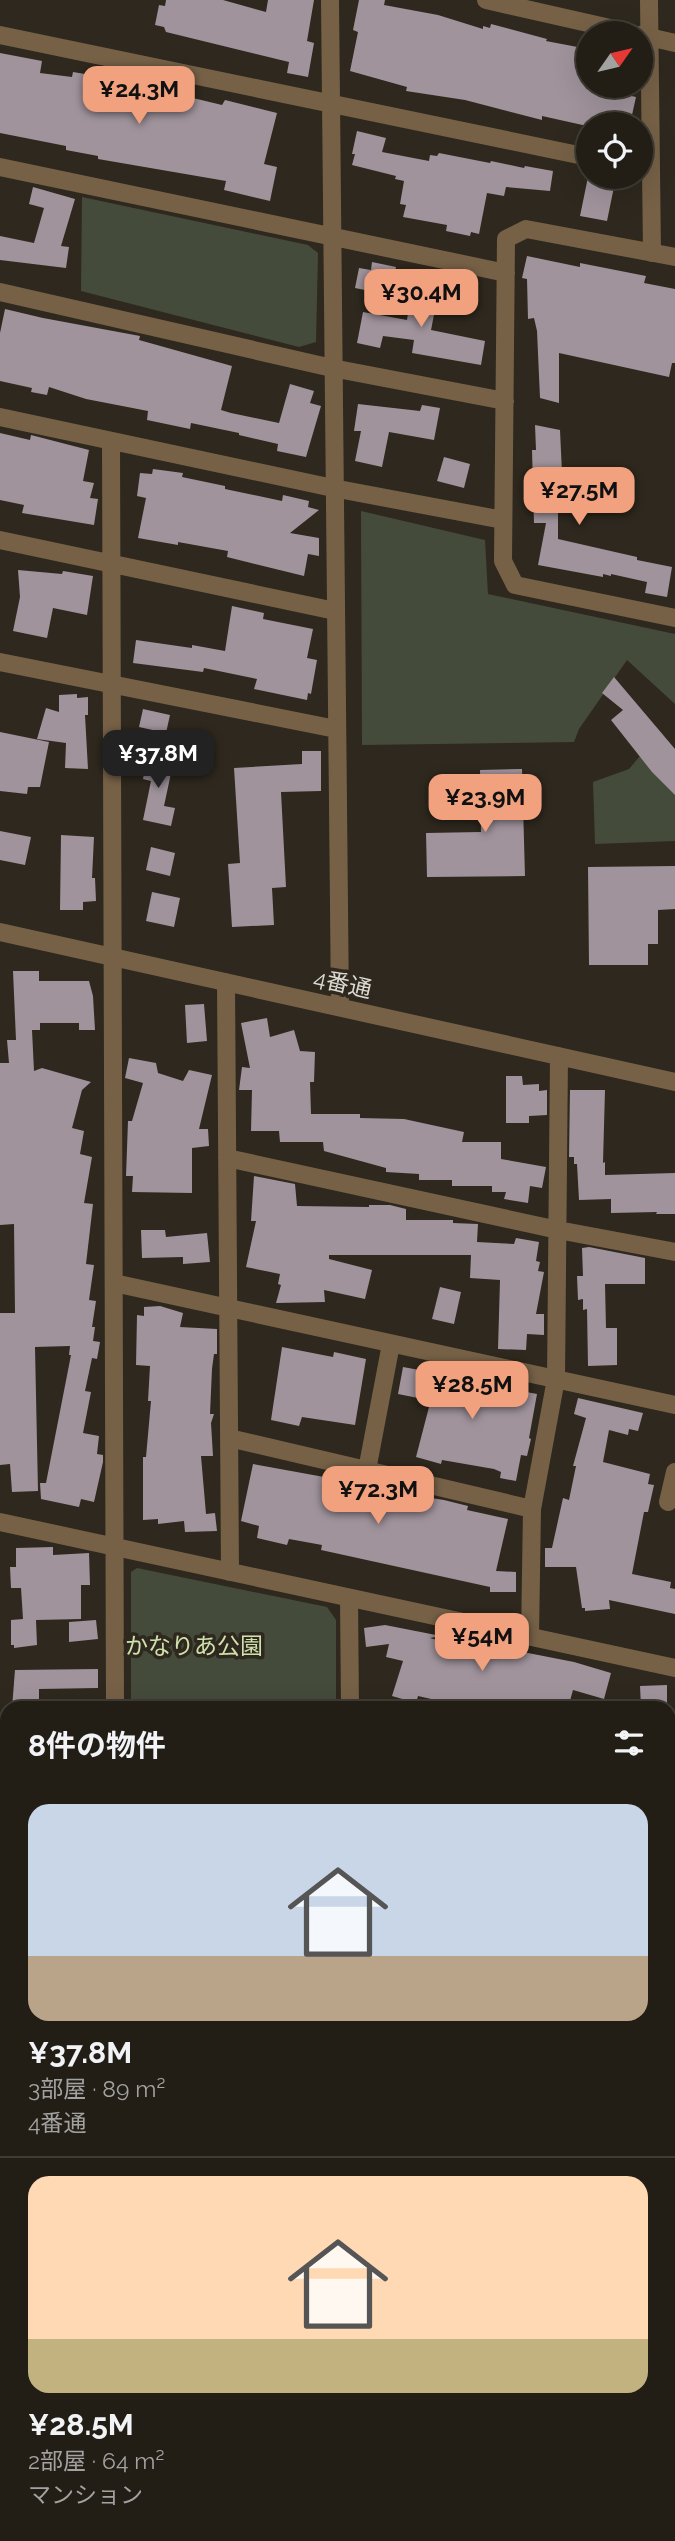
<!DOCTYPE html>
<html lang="ja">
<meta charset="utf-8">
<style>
body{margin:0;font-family:Raleway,"Noto Sans JP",sans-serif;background:#2e2b23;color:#f1f3f6;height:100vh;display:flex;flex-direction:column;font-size:26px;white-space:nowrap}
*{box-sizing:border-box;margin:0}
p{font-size:23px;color:#a2a2a1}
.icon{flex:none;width:38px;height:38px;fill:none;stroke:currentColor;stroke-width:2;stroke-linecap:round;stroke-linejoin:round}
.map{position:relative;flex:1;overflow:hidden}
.sheet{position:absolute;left:0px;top:1701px;width:676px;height:840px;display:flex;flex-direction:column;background:#221e16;border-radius:21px 21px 0 0;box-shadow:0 7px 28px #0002,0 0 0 2px #3f3c35}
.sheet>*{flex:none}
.needle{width:46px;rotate:56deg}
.controls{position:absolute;left:576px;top:21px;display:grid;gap:14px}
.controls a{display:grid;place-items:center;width:77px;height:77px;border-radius:50%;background:#221e16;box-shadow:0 7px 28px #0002,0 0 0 2px #3f3c35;font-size:35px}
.price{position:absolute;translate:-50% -60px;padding:0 16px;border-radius:14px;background:#f1a17d;color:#111;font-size:23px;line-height:46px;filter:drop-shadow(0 2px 4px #0008)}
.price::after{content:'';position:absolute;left:50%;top:42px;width:21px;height:16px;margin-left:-10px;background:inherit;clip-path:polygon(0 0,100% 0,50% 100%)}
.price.selected{background:#222;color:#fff}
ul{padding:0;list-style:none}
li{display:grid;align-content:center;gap:14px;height:371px;padding:0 28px}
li+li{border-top:2px solid #3f3c35}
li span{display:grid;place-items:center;height:217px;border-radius:21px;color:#555}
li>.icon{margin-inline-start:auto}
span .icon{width:126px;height:126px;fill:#fffc;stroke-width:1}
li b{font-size:30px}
h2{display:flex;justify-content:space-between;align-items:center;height:84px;padding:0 28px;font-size:30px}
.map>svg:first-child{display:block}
.green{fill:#454b3b}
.building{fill:#a0939c}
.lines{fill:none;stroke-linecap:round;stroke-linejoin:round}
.minor{stroke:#766147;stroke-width:18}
.labels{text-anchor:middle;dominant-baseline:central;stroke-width:7;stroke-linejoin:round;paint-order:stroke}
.street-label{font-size:23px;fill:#dcd9d2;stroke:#2e281e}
.park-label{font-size:23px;fill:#d0e2ac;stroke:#2e281e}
</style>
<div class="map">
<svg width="675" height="2541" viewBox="0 0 675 2541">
<rect width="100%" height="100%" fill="#2e281e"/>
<path class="green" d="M82,197L308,245L318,253L316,342L299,347L81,291Z
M361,511L485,540L488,594L675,634V704L627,660L579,729L574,742L362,745Z
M640,756L675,788V841L595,844L593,782L629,769Z
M137,1568L327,1607L336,1620V1708H131V1572Z"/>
<path class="building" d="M166,0H223L266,12L268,0H314L307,41L314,43L308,77L287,73L289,62L166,32L164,27L155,25L159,5L165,6Z
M359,0H385L384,5L438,15L483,29V26L490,28L491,24L547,39L546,41L588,49V87L636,97L630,124H605L588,120L587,126L542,116V120L465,100L406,91L407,87L350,71L358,32L353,30Z
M0,53L42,61L40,73L72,77L73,72L120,80V85L192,95L193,98L222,105L225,100L277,113L264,164L277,167L270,201L224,190L226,181L98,159V156L66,150V146L0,133Z
M357,131L386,138L382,152L429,161L430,155L437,156L439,153L490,163L491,161L524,168L525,166L553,171L550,191L506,187L504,196L487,193L479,234L471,232L470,236L446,231L447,225L403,217L406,205L400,204L404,181L395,179L396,176L352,165L355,154H352Z
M588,177L615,182L607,221L580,216Z
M33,187L75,199L61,246L69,247L66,268L0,260V236L34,243L44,208L29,204Z
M527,256L580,267V263L646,276L644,283L675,289V363H672L669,377L559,353V403L540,398L537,331L534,318L528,319L527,279L522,278Z
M372,262L396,267L392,284L382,282L380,293L355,288L359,268L371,270Z
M413,280L440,284L431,330L485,341L481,365L412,353L414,340L383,336L380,348L357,343L363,312L407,320Z
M5,309L43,318L140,336L139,340L232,366L221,410L231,413L279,423L290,384L314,391L310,403L321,406L306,457L277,451L278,444L239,435V433L191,423L190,429L147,420L148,411L86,399L49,387L47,395L31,392L32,388L0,381V333Z
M358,404L420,411L422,405L440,408L434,440L389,432L382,467L355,461L361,431H354Z
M535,425L560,430L562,473L561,492H558V539L637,557V560L672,567L667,597L645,593L647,582L611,574V576L603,574V577L538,565L546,523H534L532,450H536Z
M0,433L30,440L31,435L89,450L83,481L94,483L90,498L98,499L94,525L22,513L24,505L0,500Z
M444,457L470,464L464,488L437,481Z
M153,469L183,473L182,477L225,486V489L282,501L283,495L309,501L308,507L319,510L290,533L319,538V556L308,554L304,576L227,557L228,551L178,542V545L138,538L146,498L137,496L140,473L152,474Z
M18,570L62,574L63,571L93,576L87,615L53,608L47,638L13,631L20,597Z
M232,606L264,613L263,619L313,629L307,658L317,660L311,694L308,693L307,700L254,689L257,679L204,668L203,672L133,663L136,640L192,648V645L225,651Z
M614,677L675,749V795L652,772L611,720L623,710L602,693Z
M77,694V698L88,697V715H85L88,769L65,768L66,743L37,739L46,708L59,712V695Z
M143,709L170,715L166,733L139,727Z
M0,732L49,742L40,787H28L27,794L0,791Z
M302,751H321V791L281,792L286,887L272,888L274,925L232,927L228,864L240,863L234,768L302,764Z
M148,754L174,759L164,806L175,808L171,826L143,820L151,781L143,779Z
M522,769L525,876L427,877L426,833L481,832L480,770Z
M0,831L31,837L25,865L0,860Z
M61,835L94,837L92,878H95L96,901L83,902V910H60Z
M151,847L175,853L170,876L146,870Z
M675,866V909L658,910V944H648V965H589L588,867Z
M152,892L180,898L174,927L146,921Z
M13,971H39V981H89L93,996L95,1030H79V1023H40V1030H32L34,1071L42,1068L91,1082L82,1090L72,1128L84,1131L80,1154L92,1157L84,1203L93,1204L86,1264L94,1265L89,1300L96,1301L92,1327H95L93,1341L100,1342L97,1359L92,1358L85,1391L91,1392L83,1433L99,1436L97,1454L103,1455V1462L94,1502L81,1499L79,1507L41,1499L40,1483H46L71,1355H69L70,1346L35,1347L38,1491L12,1492L10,1464L0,1465V1313H15L14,1224L0,1225V1063H9L7,1040H16Z
M204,1004L207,1041L187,1043L185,1005Z
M267,1018L270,1037L294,1030L300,1051L315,1052L314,1082H310L311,1114H360V1118L404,1119L464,1132L462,1142H501V1159L546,1167L542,1188L530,1186L528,1203L504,1199L506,1192H492V1186H452V1180H419V1174L386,1172V1168L324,1151L323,1142H280L279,1131H251L252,1090H239L242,1067L250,1068L241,1023Z
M129,1058L156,1063L158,1073L183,1081L189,1070L212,1075L199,1129H208L209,1146L192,1148V1193L132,1192L133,1176H126L128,1121H132L143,1083L125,1078Z
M506,1076H522L523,1085L539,1084V1091L547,1090V1115L529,1116V1123H506Z
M570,1090H605L603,1163L605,1162V1175L675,1173V1214H656L657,1212L611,1213V1199L579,1200L577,1164H574V1157H569Z
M254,1176L295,1184L297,1206L369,1207V1205H390L406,1209V1220H453V1223L478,1224L477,1242L514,1244L516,1238L539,1242L536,1261L540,1262L538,1271L544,1272L536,1314H544V1335L527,1334L526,1350L498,1349L500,1280L470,1278L471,1255H329V1259L372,1270L365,1299L324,1290L325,1302L276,1303L281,1285L278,1284L280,1274L246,1267L256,1221H251Z
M141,1230H165L166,1237L207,1233L210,1262L183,1264V1257L142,1258Z
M589,1247L645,1258V1284H605L606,1328H617V1365L588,1366L587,1309L583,1310V1299L578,1300L577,1276H583L582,1248Z
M440,1287L461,1292L454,1324L432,1319Z
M160,1306L183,1313L180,1327L217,1329V1354H214L212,1369L210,1414H214L211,1423L213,1456H201L206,1514L215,1513L217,1531L185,1532L184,1521L158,1524V1519L143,1520V1457H146L151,1401H148L150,1366L136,1365L137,1315L144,1316V1307Z
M282,1347L333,1357L334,1352L366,1359L355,1425L302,1417L299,1426L271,1420Z
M403,1367L452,1376L453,1369L471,1373L469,1381L537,1394L529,1438L531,1439L527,1456L521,1455L516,1481L500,1478L501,1472L494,1469L442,1460L441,1464L416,1457L429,1407L427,1406L428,1400L398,1394Z
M578,1398L643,1413L638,1431L629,1429L628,1435L609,1430L603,1462L650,1474L648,1484L654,1485L648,1512H644L632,1574L671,1582L670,1588L675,1589V1614L609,1600L610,1609L585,1611V1608H582L576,1567H545V1548H552L563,1498L569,1500L576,1466H573L586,1418L574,1414Z
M253,1464L346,1481L430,1502L431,1498L444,1500L468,1506L467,1510L508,1519L496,1571L516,1572V1592H490V1587L321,1550L322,1545L289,1539L287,1545L257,1538L259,1526L241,1521Z
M53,1547V1555L89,1553L90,1585H81V1619L36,1620L37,1645L14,1648V1645H11V1620L23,1619L21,1588H11L10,1567H16V1548Z
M96,1620L98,1639L69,1642V1622Z
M385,1625L436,1635L435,1637L430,1638L444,1642L523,1655V1652L574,1662L611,1673L604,1699L573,1690L568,1708H471L418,1696L416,1703L392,1696L403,1661L386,1657L389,1644L366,1647L364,1628Z
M98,1669V1688L39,1689V1708H12L15,1670Z
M667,1685V1706L641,1707L640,1686Z"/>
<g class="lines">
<path class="minor" d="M330,0L340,1007
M486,0L632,33
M649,0L652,253
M0,35L588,157
M640,35L675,43
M0,167L506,273
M675,257L526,229L506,239L503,561L515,585L675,618
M0,292L332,368L505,401
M0,417L333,488L503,520
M111,441L115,1708
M0,540L335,611
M0,662L336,729
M0,932L675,1082
M226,982L230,1572
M227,1158L558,1230L675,1252
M114,1283L675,1405
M229,1438L532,1509
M367,1470L391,1344
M668,1502L675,1472
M0,1522L675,1668
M349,1598L350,1708
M530,1637L532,1509L556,1379L559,1056
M668,1777L675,1778
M668,1886L675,1887
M0,1942L7,1943
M668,1990L675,1992
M0,2088L7,2089
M668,2107L675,2109
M0,2117L7,2119
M668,2234L675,2236
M668,2266L675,2268
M0,2278L7,2279
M668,2450L675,2451
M134,2534V2541
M279,2534L280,2541
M426,2534V2541
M568,2534L569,2541"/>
</g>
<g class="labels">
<g class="street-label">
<text transform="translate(343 983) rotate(13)">4番通</text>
</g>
<g class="park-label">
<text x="194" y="1645">かなりあ公園</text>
</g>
</g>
</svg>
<div class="controls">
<a><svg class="needle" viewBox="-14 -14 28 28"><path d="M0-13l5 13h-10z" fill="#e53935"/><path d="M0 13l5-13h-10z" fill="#a2a2a1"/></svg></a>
<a><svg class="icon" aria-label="locate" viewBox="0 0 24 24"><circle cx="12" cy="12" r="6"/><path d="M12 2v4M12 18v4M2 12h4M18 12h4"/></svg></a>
</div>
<b class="price" style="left:139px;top:126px">¥24.3M</b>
<b class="price" style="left:421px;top:329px">¥30.4M</b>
<b class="price" style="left:579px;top:527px">¥27.5M</b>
<b class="price selected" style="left:158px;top:790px">¥37.8M</b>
<b class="price" style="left:485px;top:834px">¥23.9M</b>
<b class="price" style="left:472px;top:1421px">¥28.5M</b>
<b class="price" style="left:378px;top:1526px">¥72.3M</b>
<b class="price" style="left:482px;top:1673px">¥54M</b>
<section class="sheet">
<h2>8件の物件<svg class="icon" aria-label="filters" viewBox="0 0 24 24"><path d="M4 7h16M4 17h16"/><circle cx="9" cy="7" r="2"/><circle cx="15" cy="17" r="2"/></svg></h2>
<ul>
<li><span style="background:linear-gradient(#c9d6e8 70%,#b9a48a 0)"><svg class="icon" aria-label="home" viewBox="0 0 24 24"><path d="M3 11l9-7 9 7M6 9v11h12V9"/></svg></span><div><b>¥37.8M</b><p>3部屋 · 89 m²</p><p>4番通</p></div></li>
<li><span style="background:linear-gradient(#ffd9b3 75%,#c2b280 0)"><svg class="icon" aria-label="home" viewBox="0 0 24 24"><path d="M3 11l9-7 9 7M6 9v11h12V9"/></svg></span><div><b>¥28.5M</b><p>2部屋 · 64 m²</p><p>マンション</p></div></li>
</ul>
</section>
</div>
